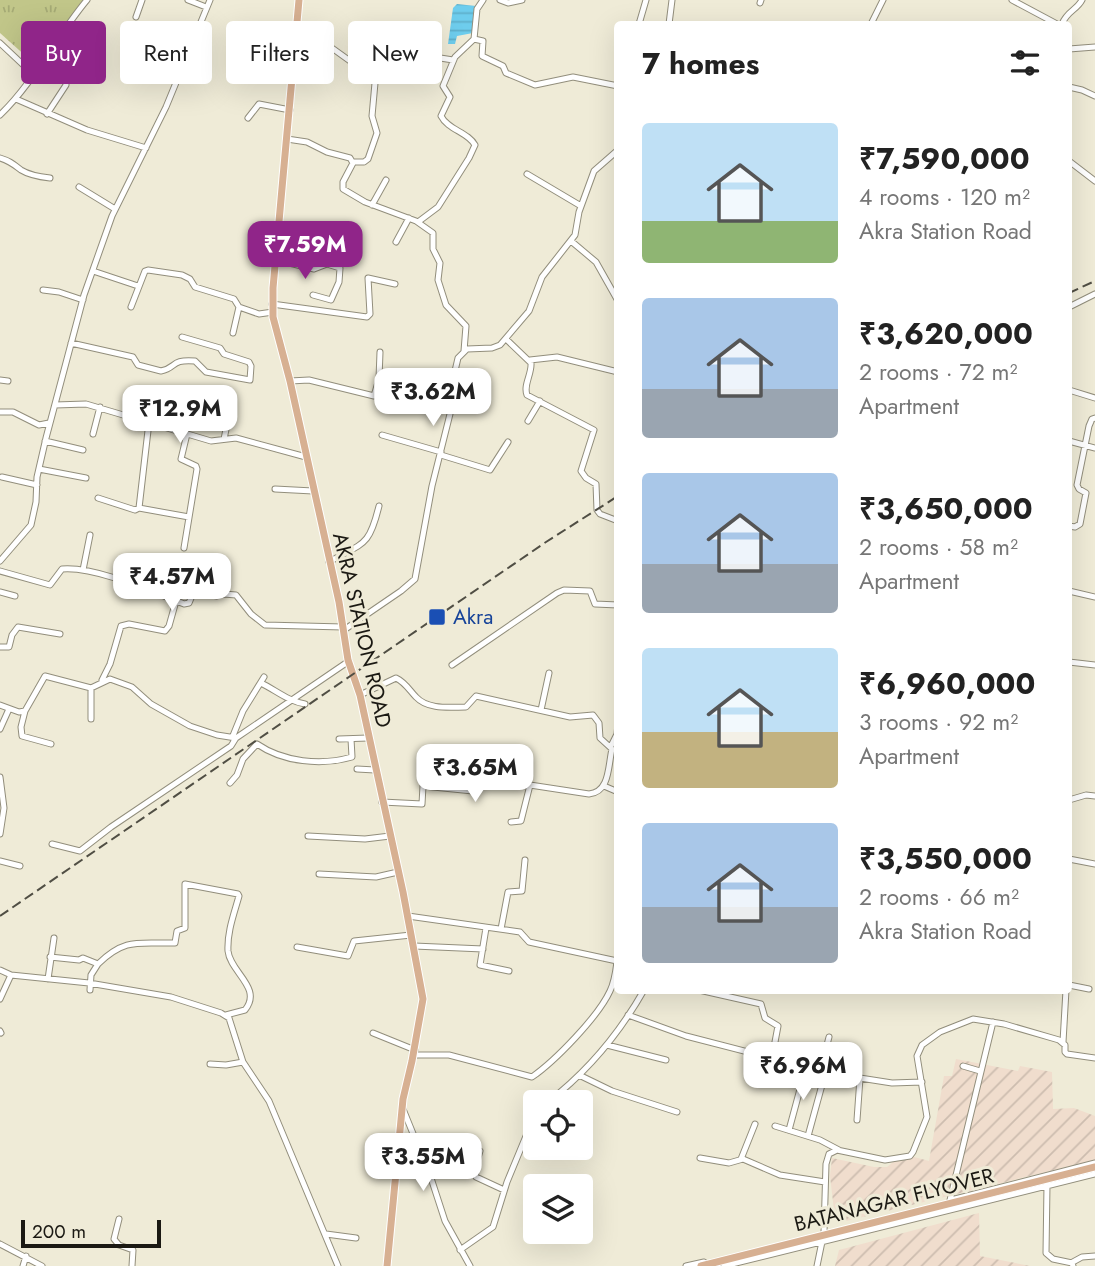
<!DOCTYPE html>
<meta charset="utf-8">
<style>
body{margin:0;font-family:Jost,sans-serif;background:#f6f6f6;color:#222;height:100vh;display:flex;flex-direction:column;font-size:26px;white-space:nowrap}
*{box-sizing:border-box;margin:0}
p{font-size:23px;color:#767676}
.icon{flex:none;width:38px;height:38px;fill:none;stroke:currentColor;stroke-width:2;stroke-linecap:round;stroke-linejoin:round}
.map{position:relative;flex:1;overflow:hidden}
.drawer{position:absolute;left:614px;top:21px;width:458px;height:973px;display:flex;flex-direction:column;background:#fff;border-radius:7px;box-shadow:0 7px 28px #0002}
.drawer>*{flex:none}
.banner{position:absolute;left:21px;top:21px;width:488px;height:63px;display:flex;gap:14px}
.fabs{position:absolute;left:523px;top:1090px;display:grid;gap:14px}
.fabs a{display:grid;place-items:center;width:70px;height:70px;border-radius:7px;background:#fff;box-shadow:0 7px 28px #0002;font-size:35px}
.scale{position:absolute;left:21px;bottom:18px;width:140px;box-sizing:border-box;padding-left:7px;border:4px solid #1b1913;border-top:0;font-size:19px;line-height:24px;white-space:nowrap;color:#1b1913;-webkit-text-stroke:5px #efebd7;paint-order:stroke}
.price{position:absolute;translate:-50% -60px;padding:0 16px;border-radius:14px;background:#fff;color:#222;font-size:23px;line-height:46px;filter:drop-shadow(0 2px 4px #0008)}
.price::after{content:'';position:absolute;left:50%;top:42px;width:21px;height:16px;margin-left:-10px;background:inherit;clip-path:polygon(0 0,100% 0,50% 100%)}
.price.selected{background:#902589;color:#fff}
ul{padding:0;list-style:none}
li{display:flex;align-items:center;gap:21px;height:175px;padding:0 28px}
li span{display:grid;place-items:center;flex:none;width:196px;height:140px;border-radius:7px;color:#555}
li>.icon{margin-inline-start:auto}
span .icon{width:84px;height:84px;fill:#fffc;stroke-width:1}
li b{font-size:30px}
h2{display:flex;justify-content:space-between;align-items:center;height:84px;padding:0 28px;font-size:30px}
.pill{padding:0 24px;border-radius:7px;background:#fff;box-shadow:0 7px 28px #0002;font-size:24px;line-height:63px}
.pill.selected{background:#902589;color:#fff}
.map>svg:first-child{display:block}
.industrial{fill:url(#industrial-furrows)}
.grass{fill:url(#grass-tufts)}
.water{fill:url(#water-rules)}
.lines{fill:none;stroke-linecap:round;stroke-linejoin:round}
.minor-casing{stroke:#928e7c;stroke-width:7}
.major-casing{stroke:#fff;stroke-width:9}
.minor{stroke:#fff;stroke-width:5}
.major{stroke:#d7b092;stroke-width:7}
.rail{stroke:#504e44;stroke-width:2;stroke-dasharray:10 5;stroke-linecap:butt}
.major-bridge-casing{stroke:#fff;stroke-width:9;stroke-linecap:butt}
.major-bridge{stroke:#d7b092;stroke-width:7}
.transit-dot{fill:#1a4fb4;stroke:#efebd7;stroke-width:2.5}
.labels{text-anchor:middle;dominant-baseline:central;stroke-width:6;stroke-linejoin:round;paint-order:stroke}
.transit-label{font-size:21px;fill:#164399;stroke:#efebd7;text-anchor:start}
.street-label{font-size:21px;fill:#1b1913;stroke:#efebd7}
</style>
<div class="map">
<svg width="1095" height="1266" viewBox="0 0 1095 1266">
<defs>
<pattern id="industrial-furrows" width="10" height="10" patternUnits="userSpaceOnUse" patternTransform="scale(1.75)"><rect width="10" height="10" fill="#f0ddcd"/><path d="M-1 1l2-2M0 10L10 0M9 11l2-2" fill="none" stroke="#cdbdaf"/></pattern>
<pattern id="grass-tufts" width="24" height="20" patternUnits="userSpaceOnUse" patternTransform="scale(1.75)"><rect width="24" height="20" fill="#c1c689"/><path d="M3 7l-1-3M5 7V3M7 7l1-3M15 17l-1-3M17 17v-4M19 17l1-3" fill="none" stroke="#a5aa75"/></pattern>
<pattern id="water-rules" width="6" height="5" patternUnits="userSpaceOnUse" patternTransform="scale(1.75)"><rect width="6" height="5" fill="#6ecded"/><path d="M0 2.5h6" fill="none" stroke="#5fafca"/></pattern>
</defs>
<rect width="100%" height="100%" fill="#efebd7"/>
<path class="industrial" d="M956,1059L1018,1071L1020,1066L1052,1072L1053,1109L1074,1108L1095,1116V1160L838,1223L835,1219L830,1176L832,1158L874,1167H887L903,1154L929,1161L944,1076H952Z
M979,1213L980,1256L1030,1266H835L839,1250Z"/>
<path class="grass" d="M0,0H89L38,67L0,33Z"/>
<path class="water" d="M457,4L476,6L473,33L457,36L455,44H448L453,8Z"/>
<g class="lines">
<defs>
<path id="minor" d="M188,0L206,7
M500,0L508,3L522,0
M1012,0L1057,24
M760,3L761,0
M136,17L142,0
M639,24L646,0
M669,24L672,0
M871,24L883,0
M1062,24C1067,11 1077,10 1082,0
M296,33L325,43L357,66L372,68L376,72L372,116L377,133L368,159L364,162H353
M474,39L477,9L483,0
M0,43L34,75
M1069,49L1095,47
M402,58L434,57L453,60
M39,67L66,81V85L47,114
M376,76V77H387L414,57
M410,77L414,57
M1069,87L1082,90L1095,96
M16,99L87,130L146,148
M0,115C35,81 56,37 87,0
M248,118L259,104L290,110
M287,139L307,142L327,152L350,158L353,163L343,182V189L365,202L416,221L433,233V249L440,263L438,280L446,305L466,326L464,351
M0,158C10,161 13,164 21,170C29,175 41,177 50,178
M1069,161L1095,181
M527,174L581,206
M79,187L115,209
M372,205L386,180
M418,222L438,207L469,158L475,145C468,132 448,130 441,116L450,97L443,86L455,57L474,39L483,41L482,56L503,66L506,73L535,85L573,77L618,86
M571,241L596,262L618,301
M396,242L409,218
M277,260L314,269L327,264L340,268L339,282L331,300L313,295
M93,271L138,286
M43,290L59,292L83,300
M272,304L367,317L370,314L368,278L395,284
M131,307L145,271L148,270L182,275L190,279L195,287L234,299L239,307L259,314L273,312
M1069,307L1095,294
M233,333L239,307
M506,339L531,363C532,374 523,385 527,395L594,430L581,471L586,478L596,484L597,510L600,514L618,521
M71,343L133,357L138,365L161,371C177,368 170,359 195,361L206,372L250,380L251,366L249,362L224,354L220,348L182,337
M530,360L557,357L618,372
M0,380L8,381
M290,381L309,380L374,396L379,379L380,352
M1069,390L1095,398
M55,405L86,404L211,441L236,438L306,457
M204,405L227,415L228,420L224,439
M0,412H13L39,425L49,423
M528,421L540,401
M93,434L100,407
M382,435L441,452
M45,441L83,450
M1069,441L1095,448
M441,455L490,470L508,442
M39,469L86,478
M2,477L37,485
M275,489L313,491
M98,498L135,510L139,508L149,422
M139,508L189,517
M1069,526L1075,527L1080,524L1086,493L1079,489L1077,485L1089,426L1092,419L1095,418
M184,548L197,469L196,466L181,459L187,434
M0,561L31,525L36,502L37,477L46,438L84,295L112,216L166,107L210,0
M329,562C364,542 369,547 379,506
M83,570L90,535
M0,571L50,585L62,569C95,566 153,592 184,604L189,603L194,591L217,596L224,594L236,595L251,614L265,625L343,627
M1069,591L1095,597
M0,592L15,596
M344,630L401,591L415,579L432,486L450,414L451,388L458,358L467,349L492,348L500,345L529,311L542,277L575,235L579,212L594,171L618,150
M0,647H9L12,635L18,627L60,634
M1069,662L1095,665
M452,665L557,593L564,590L590,591L595,604L618,605
M102,680L110,664L121,626L129,624L165,631L169,626L176,601
M261,683C277,691 288,701 305,704
M360,695L396,678C405,682 410,691 416,697C428,710 450,707 466,707L476,696L570,717L593,715L599,723L600,738L612,749C608,766 610,792 589,794L530,785L521,821L511,822
M0,705L19,712L25,711L45,676L91,688L110,679L132,687L151,704L190,726L217,735L236,738L349,661
M541,710L549,673
M25,711L21,727L22,736L51,744
M91,719V688
M0,729L9,709
M232,738L243,711L264,677
M339,739L368,738
M611,746L617,734L618,724
M357,769L375,770
M0,777L4,808L0,834
M230,783L237,775L243,759L257,744C283,762 321,766 352,757L351,739
M604,786L618,792
M1069,800L1086,795L1095,796
M382,802L422,804L423,786L473,791L490,782L528,786
M308,836L365,839L390,836
M52,844L80,851L111,827L231,746L236,738
M1069,859L1095,864
M0,861L20,866
M319,874L376,877L398,872
M408,916L520,932L529,942L617,961
M486,928L480,965L509,971
M501,929L508,892L522,891L525,860
M414,946L483,949
M297,947L348,956L354,941L411,935
M50,957L79,960L83,958L98,964C126,937 139,944 175,943L177,931L185,928V884L238,894L239,896C234,914 227,932 228,951C230,972 263,988 245,1010L226,1015
M0,970L11,975L89,983L171,997L221,1013L229,1018L243,1062L269,1101L338,1266
M48,979L54,938
M1069,985L1089,989
M90,990L91,975L98,964
M699,990L761,1004L765,1018L778,1026L772,1058L827,1074L860,1078L857,1120
M0,999L11,975
M628,1015L686,1036L771,1058
M0,1031L1,1033
M373,1033L415,1050
M1063,1042L1066,990
M607,1045L666,1060
M414,1055H449L532,1077C555,1061 598,1017 610,991C616,979 616,967 618,954
M210,1064L226,1065L243,1062
M963,1066L980,1071
M820,1072L829,1037
M579,1075L612,1091L677,1112
M860,1078L892,1083L922,1082
M548,1102C587,1072 619,1034 644,990
M403,1109L431,1178L445,1221L470,1266
M775,1126L820,1140L839,1150
M789,1130L806,1067
M808,1136L825,1074
M480,1151L475,1168L476,1177L504,1190
M700,1158L729,1163L743,1159L780,1175L825,1182
M741,1159L755,1124
M1047,1185L1046,1253L1053,1259L1072,1263L1073,1266
M950,1200L993,1022
M951,1200L1095,1163
M119,1219L114,1239L119,1245L133,1250L132,1266
M326,1234L356,1238
M0,1244L42,1266
M460,1250L493,1227L507,1182L536,1112
M1071,1263L1082,1257L1095,1256
M23,1266L26,1256
M686,1266L704,1262
M724,1266L1095,1174
M817,1266L824,1232L826,1164L829,1154L837,1150L885,1160L910,1156L913,1152L927,1117L917,1056L922,1045L940,1032L973,1019L1004,1024L1059,1040L1065,1045V1052L1067,1054L1095,1058"/>
<path id="major" d="M299,0L273,288V317L290,381L339,602L348,660L360,695L403,892L423,999L412,1061L403,1099L387,1266"/>
</defs>
<use href="#minor" class="minor-casing"/>
<use href="#major" class="major-casing"/>
<use href="#minor" class="minor"/>
<use href="#major" class="major"/>
<path class="rail" d="M1069,293L1095,281
M0,916L546,542L618,496"/>
<defs>
<path id="major-bridge" d="M701,1266L1095,1167"/>
</defs>
<use href="#major-bridge" class="major-bridge-casing"/>
<use href="#major-bridge" class="major-bridge"/>
</g>
<rect class="transit-dot" x="428" y="608" width="18" height="18" rx="3.5"/>
<g class="labels">
<g class="transit-label">
<text x="453" y="617">Akra</text>
</g>
<g class="street-label">
<text transform="translate(362 630) rotate(77)">AKRA STATION ROAD</text>
<text transform="translate(894 1200) rotate(-14)">BATANAGAR FLYOVER</text>
</g>
</g>
</svg>
<div class="fabs">
<a><svg class="icon" aria-label="locate" viewBox="0 0 24 24"><circle cx="12" cy="12" r="6"/><path d="M12 2v4M12 18v4M2 12h4M18 12h4"/></svg></a>
<a><svg class="icon" aria-label="layers" viewBox="0 0 24 24"><path d="M12 4l9 5-9 5-9-5zM3 14l9 5 9-5"/></svg></a>
</div>
<div class="scale">200 m</div>
<b class="price selected" style="left:305px;top:281px">₹7.59M</b>
<b class="price" style="left:433px;top:428px">₹3.62M</b>
<b class="price" style="left:180px;top:445px">₹12.9M</b>
<b class="price" style="left:172px;top:613px">₹4.57M</b>
<b class="price" style="left:475px;top:804px">₹3.65M</b>
<b class="price" style="left:803px;top:1102px">₹6.96M</b>
<b class="price" style="left:423px;top:1193px">₹3.55M</b>
<div class="banner">
<a class="pill selected">Buy</a>
<a class="pill">Rent</a>
<a class="pill">Filters</a>
<a class="pill">New</a>
</div>
<section class="drawer">
<h2>7 homes<svg class="icon" aria-label="filters" viewBox="0 0 24 24"><path d="M4 7h16M4 17h16"/><circle cx="9" cy="7" r="2"/><circle cx="15" cy="17" r="2"/></svg></h2>
<ul>
<li><span style="background:linear-gradient(#bfe0f5 70%,#8fb573 0)"><svg class="icon" aria-label="home" viewBox="0 0 24 24"><path d="M3 11l9-7 9 7M6 9v11h12V9"/></svg></span><div><b>₹7,590,000</b><p>4 rooms · 120 m²</p><p>Akra Station Road</p></div></li>
<li><span style="background:linear-gradient(#a9c7e8 65%,#9aa5b1 0)"><svg class="icon" aria-label="home" viewBox="0 0 24 24"><path d="M3 11l9-7 9 7M6 9v11h12V9"/></svg></span><div><b>₹3,620,000</b><p>2 rooms · 72 m²</p><p>Apartment</p></div></li>
<li><span style="background:linear-gradient(#a9c7e8 65%,#9aa5b1 0)"><svg class="icon" aria-label="home" viewBox="0 0 24 24"><path d="M3 11l9-7 9 7M6 9v11h12V9"/></svg></span><div><b>₹3,650,000</b><p>2 rooms · 58 m²</p><p>Apartment</p></div></li>
<li><span style="background:linear-gradient(#bfe0f5 60%,#c2b280 0)"><svg class="icon" aria-label="home" viewBox="0 0 24 24"><path d="M3 11l9-7 9 7M6 9v11h12V9"/></svg></span><div><b>₹6,960,000</b><p>3 rooms · 92 m²</p><p>Apartment</p></div></li>
<li><span style="background:linear-gradient(#a9c7e8 60%,#9aa5b1 0)"><svg class="icon" aria-label="home" viewBox="0 0 24 24"><path d="M3 11l9-7 9 7M6 9v11h12V9"/></svg></span><div><b>₹3,550,000</b><p>2 rooms · 66 m²</p><p>Akra Station Road</p></div></li>
</ul>
</section>
</div>
